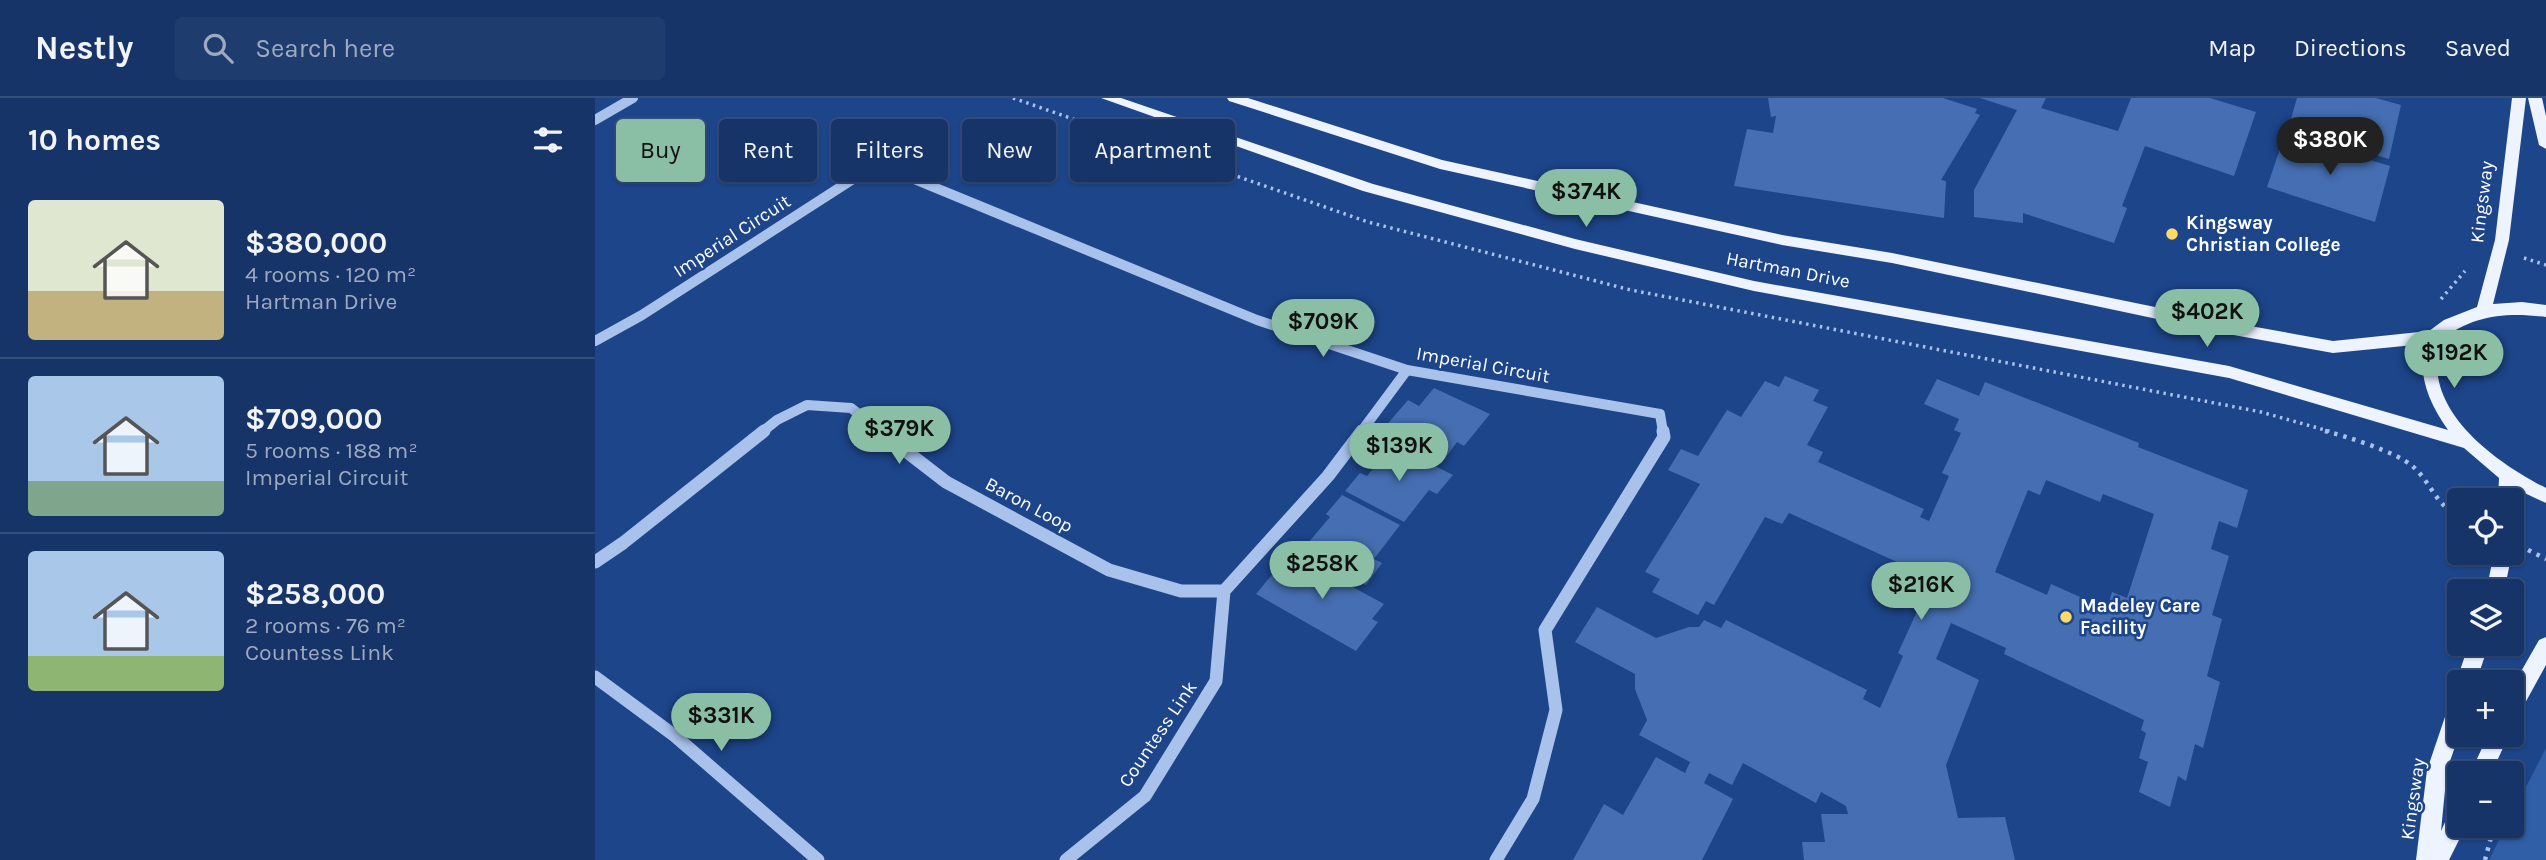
<!DOCTYPE html>
<meta charset="utf-8">
<style>
body{margin:0;font-family:Karla,sans-serif;background:#1f3c6e;color:#f1f3f6;height:100vh;display:flex;flex-direction:column;font-size:26px;white-space:nowrap}
*{box-sizing:border-box;margin:0}
p{font-size:23px;color:#9eaac0}
.icon{flex:none;width:38px;height:38px;fill:none;stroke:currentColor;stroke-width:2;stroke-linecap:round;stroke-linejoin:round}
.map{position:relative;flex:1;overflow:hidden}
.side{display:flex;flex-direction:column;background:#163468;width:595px}
.side>*{flex:none}
.guide{position:absolute;left:21px;top:21px;width:665px;height:63px;display:flex;gap:14px}
.buttons{position:absolute;left:1852px;top:390px;display:grid;gap:14px}
.buttons a{display:grid;place-items:center;width:77px;height:77px;border-radius:7px;background:#163468;box-shadow:0 2px 5px #0004,0 0 0 2px #354f7c;font-size:35px}
.price{position:absolute;translate:-50% -60px;padding:0 16px;border-radius:24px;background:#8abfa5;color:#111;font-size:23px;line-height:46px;filter:drop-shadow(0 2px 4px #0008)}
.price::after{content:'';position:absolute;left:50%;top:42px;width:21px;height:16px;margin-left:-10px;background:inherit;clip-path:polygon(0 0,100% 0,50% 100%)}
.price.current{background:#222;color:#fff}
ul{padding:0;list-style:none}
li{display:flex;align-items:center;gap:21px;height:175px;padding:0 28px}
li+li{border-top:2px solid #354f7c}
li span{display:grid;place-items:center;flex:none;width:196px;height:140px;border-radius:7px;color:#555}
li>.icon{margin-inline-start:auto}
span .icon{width:84px;height:84px;fill:#fffc;stroke-width:1}
li b{font-size:30px}
h2{display:flex;justify-content:space-between;align-items:center;height:84px;padding:0 28px;font-size:30px}
.tag{padding:0 24px;border-radius:7px;background:#163468;box-shadow:0 2px 5px #0004,0 0 0 2px #354f7c;font-size:24px;line-height:63px}
.tag.current{background:#8abfa5;color:#111}
header{display:flex;align-items:center;gap:42px;box-sizing:border-box;height:98px;padding:0 35px;background:#163468;border-bottom:2px solid #354f7c}
header strong{font-size:33px}
nav{display:flex;gap:38px;margin-inline-start:auto;font-size:24px}
.search{width:490px;height:63px;background:#1f3c6e;display:flex;align-items:center;gap:18px;box-sizing:border-box;padding:0 24px;border-radius:7px;color:#9eaac0;font-size:26px}
main{display:flex;flex:1;min-height:0}
.map>svg:first-child{display:block}
.green{fill:#305ea7}
.building{fill:#456fb2;fill-rule:evenodd}
.lines{fill:none;stroke-linecap:round;stroke-linejoin:round}
.path-far1{stroke:#a8c2ec;stroke-width:3.5;stroke-dasharray:2.5 4.5;stroke-linecap:butt}
.path{stroke:#a8c2ec;stroke-width:4.5;stroke-dasharray:3.5 6;stroke-linecap:butt}
.minor-far1{stroke:#a8c2ec;stroke-width:10}
.minor{stroke:#a8c2ec;stroke-width:13}
.major{fill:#edf3ff;fill-rule:evenodd}
.poi-dot{fill:#fbda67;stroke:#1d458a;stroke-width:2.5}
.labels{text-anchor:middle;dominant-baseline:central;stroke-width:5;stroke-linejoin:round;paint-order:stroke}
.street-label{font-size:19px;fill:#fff;stroke:#1d458a}
.poi-label{font-size:19px;font-weight:bold;fill:#fff;stroke:#1d458a;text-anchor:start}
</style>
<header>
<strong>Nestly</strong>
<div class="search"><svg class="icon" aria-label="search" viewBox="0 0 24 24"><circle cx="10" cy="10" r="6"/><path d="M15 15l6 6"/></svg>Search here</div>
<nav><a>Map</a><a>Directions</a><a>Saved</a></nav>
</header>
<main>
<section class="side">
<h2>10 homes<svg class="icon" aria-label="filters" viewBox="0 0 24 24"><path d="M4 7h16M4 17h16"/><circle cx="9" cy="7" r="2"/><circle cx="15" cy="17" r="2"/></svg></h2>
<ul>
<li><span style="background:linear-gradient(#dfe7d0 65%,#c2b280 0)"><svg class="icon" aria-label="home" viewBox="0 0 24 24"><path d="M3 11l9-7 9 7M6 9v11h12V9"/></svg></span><div><b>$380,000</b><p>4 rooms · 120 m²</p><p>Hartman Drive</p></div></li>
<li><span style="background:linear-gradient(#a9c7e8 75%,#7fa58c 0)"><svg class="icon" aria-label="home" viewBox="0 0 24 24"><path d="M3 11l9-7 9 7M6 9v11h12V9"/></svg></span><div><b>$709,000</b><p>5 rooms · 188 m²</p><p>Imperial Circuit</p></div></li>
<li><span style="background:linear-gradient(#a9c7e8 75%,#8fb573 0)"><svg class="icon" aria-label="home" viewBox="0 0 24 24"><path d="M3 11l9-7 9 7M6 9v11h12V9"/></svg></span><div><b>$258,000</b><p>2 rooms · 76 m²</p><p>Countess Link</p></div></li>
</ul>
</section>
<div class="map">
<svg width="1951" height="762" viewBox="0 0 1951 762">
<rect width="100%" height="100%" fill="#1d458a"/>
<path class="green" d="M1951,650V762H1894L1911,728H1916V718Z"/>
<path class="building" d="M1173,0H1348L1382,11L1380,15L1385,17L1346,82L1351,83L1349,120L1139,88L1152,31L1178,35L1181,18L1176,19Z
M1385,0H1451L1446,10L1523,33L1536,0H1615L1661,14L1639,78L1550,48L1527,108L1532,110L1519,145L1428,115V125L1379,119V92L1422,12Z
M1702,0H1781L1806,7L1794,61L1693,31Z
M1690,36L1795,68L1780,124L1672,89Z
M1190,278L1224,292L1218,303L1233,309L1212,347L1228,354L1223,364L1329,411L1325,419L1334,423L1354,378L1347,375L1366,335L1359,332L1364,321L1329,306L1342,281L1384,298L1390,284L1544,345L1543,349L1653,392L1642,430L1624,423L1616,451L1634,458L1617,517L1627,521L1612,578L1625,584L1608,650L1600,646L1591,683L1583,678L1575,709L1544,694L1553,664L1544,660L1551,635L1546,632L1549,622L1409,556L1411,550L1356,525L1341,561L1384,582L1351,667L1363,720L1410,719L1420,762H1209L1207,744H1230L1226,716H1253L1251,708L1226,694L1221,705L1148,665L1137,687L1114,675L1109,685L1138,701L1107,762H978L1009,706L1028,717L1061,659L1090,675L1095,664L1044,637L1052,622L1040,591V576L980,544L1002,509L1061,540L1094,529H1104L1109,522L1126,530L1131,522L1272,592L1268,601L1285,610L1308,558L1303,555L1324,509L1314,505L1325,481L1310,475L1313,469L1194,415L1187,426L1170,419L1119,507L1111,503L1103,517L1057,494L1065,481L1050,474L1105,386L1073,372L1086,351L1103,358L1132,312L1146,319L1170,283L1184,289ZM1451,382L1505,404L1508,396L1559,416L1532,500L1517,494L1512,511L1456,486L1452,497L1400,474L1433,392L1445,397Z
M839,290L895,316L869,348L862,344L846,366L796,341L800,336L789,330L813,302L824,308Z
M798,347L858,377L842,396L834,392L809,424L750,393L765,375L772,378Z
M747,397L805,427L779,461L787,465L771,487L707,452L735,419L731,416Z
M695,455L789,506L777,521L783,524L761,553L661,496Z"/>
<g class="lines">
<path class="path-far1" d="M418,0L773,124L1036,192L1666,314L1737,334
M1929,160L1951,167
M1846,201L1870,173"/>
<path class="path" d="M1730,333C1751,338 1800,354 1816,367C1836,383 1839,406 1864,418
M1933,452L1951,461
M1890,762L1899,728"/>
<path class="minor-far1" d="M0,22L38,0
M0,243L47,217L258,81L302,74L662,222L812,272L1065,316L1068,334
M167,334L182,322L212,307L256,310L287,334
M766,334L812,272"/>
<path class="minor" d="M285,333L351,384L514,472L586,493H629
M0,464L28,445L169,333
M0,579L80,638L223,762
M471,762L550,698L621,583L629,493L733,378L767,333
M901,762L938,701L961,612L950,532L1069,339L1068,333"/>
<path class="major" d="M506,0H526L778,86L980,141L1159,183L1634,268L1853,332C1834,305 1823,279 1829,246L1738,255L1633,236L1297,165L1187,147L845,71L634,3L632,0H653L847,62L1187,137L1297,155L1633,224L1738,243L1834,233L1849,222L1882,209L1900,142L1917,0H1931L1914,142L1898,206L1927,204L1951,207V219C1911,214 1878,217 1846,242C1844,250 1842,260 1842,269C1844,324 1906,367 1951,390V405L1921,391L1918,407L1916,408V402H1903L1904,380L1869,350L1634,280L1159,193L980,151L768,93Z
M1933,0H1947L1951,18V51L1944,47Z
M1916,453L1917,455L1909,494H1891L1899,455Z
M1951,539V567L1923,618L1916,620V591L1944,542Z
M1874,546H1894L1881,584H1864V590L1861,584Z
M1864,598V637L1852,672L1846,733L1856,711L1864,708V728H1871L1854,762H1821L1832,672L1854,607L1857,600Z
M1893,637H1914L1896,676H1875Z"/>
</g>
<g class="poi-dot">
<circle cx="1577" cy="136" r="7"/>
<circle cx="1471" cy="519" r="7"/>
</g>
<g class="labels">
<g class="street-label">
<text transform="translate(1887 104) rotate(-83)">Kingsway</text>
<text transform="translate(137 138) rotate(-33)">Imperial Circuit</text>
<text transform="translate(1193 172) rotate(11)">Hartman Drive</text>
<text transform="translate(888 267) rotate(10)">Imperial Circuit</text>
<text transform="translate(434 407) rotate(28)">Baron Loop</text>
<text transform="translate(563 636) rotate(-56)">Countess Link</text>
<text transform="translate(1818 701) rotate(-82)">Kingsway</text>
</g>
<g class="poi-label">
<text x="1591" y="125">Kingsway<tspan x="1591" dy="22">Christian College</tspan></text>
<text x="1485" y="508">Madeley Care<tspan x="1485" dy="22">Facility</tspan></text>
</g>
</g>
</svg>
<div class="buttons">
<a><svg class="icon" aria-label="locate" viewBox="0 0 24 24"><circle cx="12" cy="12" r="6"/><path d="M12 2v4M12 18v4M2 12h4M18 12h4"/></svg></a>
<a><svg class="icon" aria-label="layers" viewBox="0 0 24 24"><path d="M12 4l9 5-9 5-9-5zM3 14l9 5 9-5"/></svg></a>
<a>+</a>
<a>−</a>
</div>
<b class="price current" style="left:1735px;top:79px">$380K</b>
<b class="price" style="left:991px;top:131px">$374K</b>
<b class="price" style="left:1612px;top:251px">$402K</b>
<b class="price" style="left:728px;top:261px">$709K</b>
<b class="price" style="left:1859px;top:292px">$192K</b>
<b class="price" style="left:304px;top:368px">$379K</b>
<b class="price" style="left:804px;top:385px">$139K</b>
<b class="price" style="left:727px;top:503px">$258K</b>
<b class="price" style="left:1326px;top:524px">$216K</b>
<b class="price" style="left:126px;top:655px">$331K</b>
<div class="guide">
<a class="tag current">Buy</a>
<a class="tag">Rent</a>
<a class="tag">Filters</a>
<a class="tag">New</a>
<a class="tag">Apartment</a>
</div>
</div>
</main>
